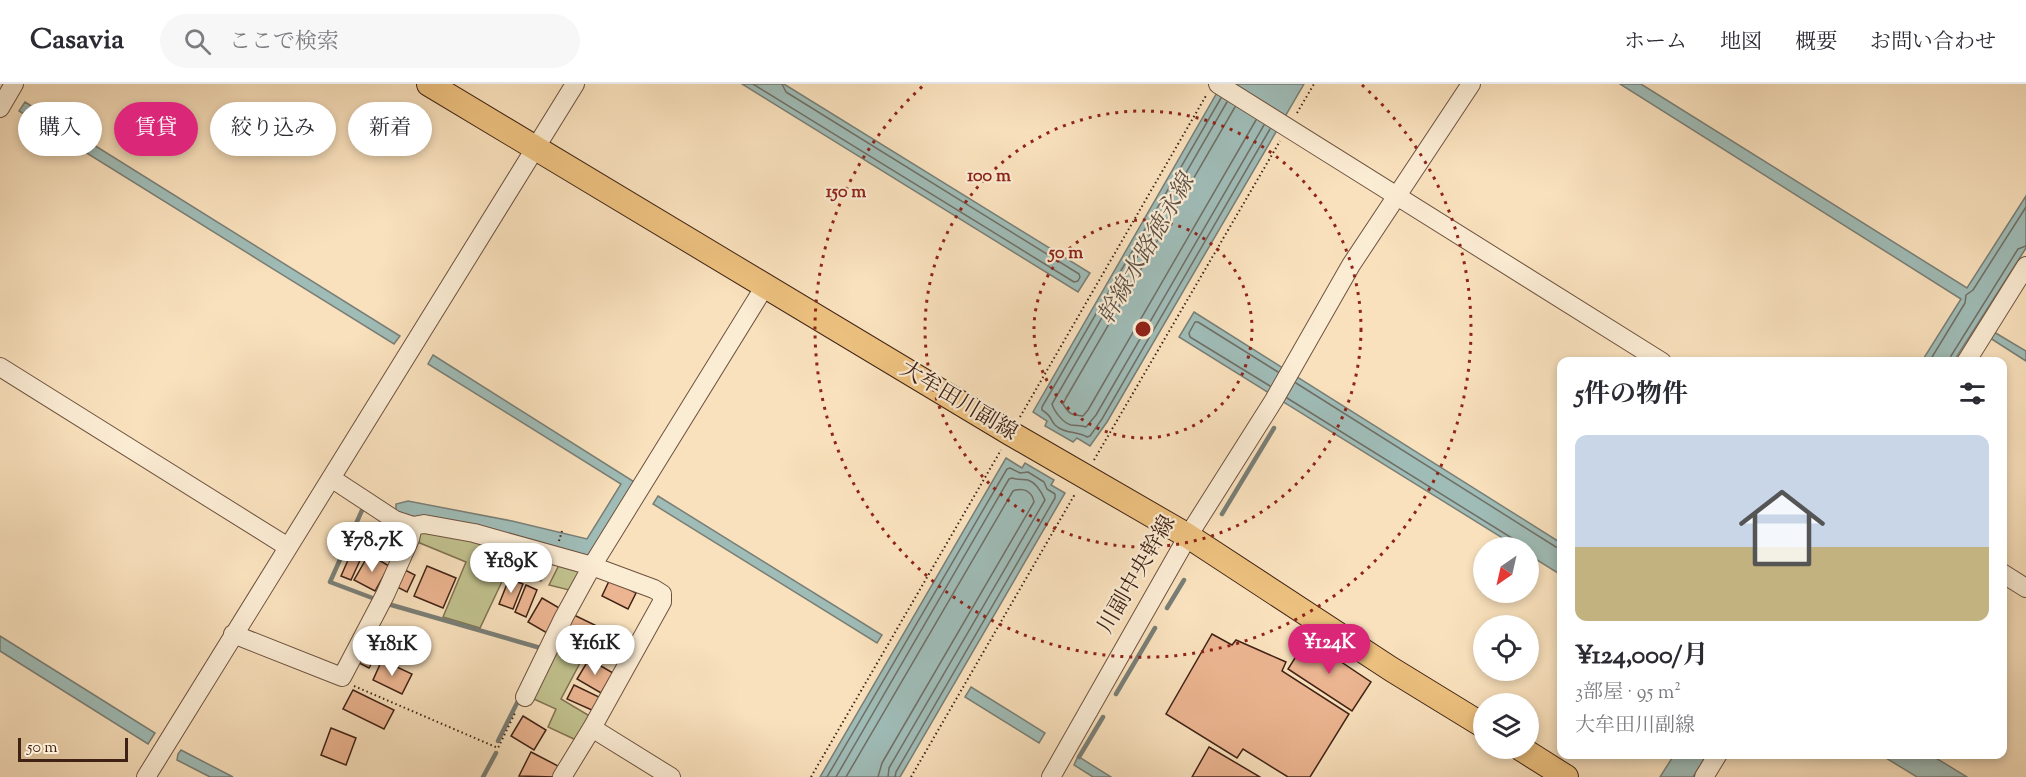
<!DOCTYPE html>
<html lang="ja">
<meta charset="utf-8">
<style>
body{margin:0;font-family:"Sorts Mill Goudy","Noto Serif JP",serif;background:#f7f7f7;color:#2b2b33;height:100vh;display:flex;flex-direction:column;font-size:22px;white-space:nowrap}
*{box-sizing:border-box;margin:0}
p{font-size:20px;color:#7c7c81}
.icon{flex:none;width:33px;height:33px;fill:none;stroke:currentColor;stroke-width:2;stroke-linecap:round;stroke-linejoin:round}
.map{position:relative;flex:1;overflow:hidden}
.panel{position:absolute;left:1557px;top:273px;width:450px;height:402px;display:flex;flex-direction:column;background:#fff;border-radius:12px;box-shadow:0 3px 9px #0003}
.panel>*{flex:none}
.guide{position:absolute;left:18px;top:18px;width:570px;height:54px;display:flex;gap:12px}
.needle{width:39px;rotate:214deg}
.controls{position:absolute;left:1473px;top:453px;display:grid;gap:12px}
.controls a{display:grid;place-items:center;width:66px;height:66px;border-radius:50%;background:#fff;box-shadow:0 3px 9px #0003;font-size:30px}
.scale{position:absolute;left:18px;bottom:15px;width:110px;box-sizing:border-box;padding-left:6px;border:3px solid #402215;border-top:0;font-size:16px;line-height:21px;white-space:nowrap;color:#402215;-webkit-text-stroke:4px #fbecd4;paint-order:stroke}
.price{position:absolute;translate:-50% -51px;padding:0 14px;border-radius:21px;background:#fff;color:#222;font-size:20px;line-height:39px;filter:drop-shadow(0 2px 3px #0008)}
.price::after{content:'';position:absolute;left:50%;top:36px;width:18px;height:14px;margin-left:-9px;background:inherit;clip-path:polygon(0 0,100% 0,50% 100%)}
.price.selected{background:#db2777;color:#fff}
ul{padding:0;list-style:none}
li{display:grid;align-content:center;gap:12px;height:318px;padding:0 18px}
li+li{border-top:2px solid #e1e1e2}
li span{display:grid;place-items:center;height:186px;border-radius:12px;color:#555}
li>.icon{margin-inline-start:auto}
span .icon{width:108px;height:108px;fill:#fffc;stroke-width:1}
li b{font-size:26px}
h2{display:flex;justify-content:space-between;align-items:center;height:72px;padding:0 18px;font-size:26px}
.pill{padding:0 21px;border-radius:27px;background:#fff;box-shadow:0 3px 9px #0003;font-size:21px;line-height:54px}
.pill.selected{background:#db2777;color:#fff}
header{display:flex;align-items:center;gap:36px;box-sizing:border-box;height:84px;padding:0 30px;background:#fff;border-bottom:2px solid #e1e1e2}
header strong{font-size:28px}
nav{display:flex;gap:33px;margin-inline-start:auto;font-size:21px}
.search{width:420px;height:54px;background:#f7f7f7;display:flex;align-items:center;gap:15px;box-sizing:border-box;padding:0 21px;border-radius:33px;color:#7c7c81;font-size:22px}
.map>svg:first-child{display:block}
.green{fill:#c1c28e;stroke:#807252;stroke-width:1.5}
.water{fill:#9fbcb7;stroke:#797e76;stroke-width:1.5}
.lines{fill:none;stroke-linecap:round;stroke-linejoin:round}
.shore{stroke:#706f66;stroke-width:1.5}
.stream{stroke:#797e76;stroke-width:4.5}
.building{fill:#ecb591;stroke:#402215;stroke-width:1.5}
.minor-casing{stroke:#6e523f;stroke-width:20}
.major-casing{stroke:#402215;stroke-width:26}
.path{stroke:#402215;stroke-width:2;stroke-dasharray:1.5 3;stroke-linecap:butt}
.minor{stroke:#fbecd4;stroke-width:18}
.major{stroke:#ecc07e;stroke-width:24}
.ring{fill:none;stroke:#8f2418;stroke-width:3;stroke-dasharray:3 6}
.labels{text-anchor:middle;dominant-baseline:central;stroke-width:4.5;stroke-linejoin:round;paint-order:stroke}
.street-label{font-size:22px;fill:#402215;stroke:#fbecd4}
.water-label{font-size:24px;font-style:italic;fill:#5c5046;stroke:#fbecd4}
.centre{fill:#8f2418;stroke:#fbecd4;stroke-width:3}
.ring-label{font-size:18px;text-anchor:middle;font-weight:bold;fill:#8f2418;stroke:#fbecd4;stroke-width:4.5;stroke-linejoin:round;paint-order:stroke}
</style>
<header>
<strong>Casavia</strong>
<div class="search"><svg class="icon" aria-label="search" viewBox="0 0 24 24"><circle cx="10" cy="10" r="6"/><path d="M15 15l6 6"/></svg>ここで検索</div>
<nav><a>ホーム</a><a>地図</a><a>概要</a><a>お問い合わせ</a></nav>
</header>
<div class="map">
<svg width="2026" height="693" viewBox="0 0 2026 693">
<rect width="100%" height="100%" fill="#f9e1bd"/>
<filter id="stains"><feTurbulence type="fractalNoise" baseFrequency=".00333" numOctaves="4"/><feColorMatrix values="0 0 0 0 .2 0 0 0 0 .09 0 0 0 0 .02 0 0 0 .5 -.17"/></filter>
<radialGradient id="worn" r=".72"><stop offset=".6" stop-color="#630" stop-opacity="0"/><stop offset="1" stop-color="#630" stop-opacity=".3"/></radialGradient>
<path class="green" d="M421,446L552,475L541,497L506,489L480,544L443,533L466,478L415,457Z
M560,479L584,486L573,507L549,501Z
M555,562L581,577L561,615L593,634L576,656L548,643L556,625L534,615Z"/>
<path class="water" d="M742,0H784L1090,189L1078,208Z
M1222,0H1304L1107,338L1090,362L1077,354L1073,358L1045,342L1047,337L1033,328Z
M1620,0H1641L1967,204L2026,112V164L1954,277H1922L1961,215Z
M25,18L400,252L394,260L19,27Z
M1194,228L1561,459V491L1529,471L1528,464L1517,463L1179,253Z
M1994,248L2026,267V277L1990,254Z
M433,271L636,399L590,472L396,430V420L408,417L512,437L587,455L621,400L428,280Z
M1006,374L1022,384L1025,379L1054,396L1051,401L1065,409L900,693H820Z
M658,412L882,551L877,559L653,420Z
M0,552L155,649L148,660L0,567Z
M971,603L1045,649L1039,659L965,613Z
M181,666L233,693H210L177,676L178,670Z
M1674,671V670L1707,671L1693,693H1660Z
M1881,671H1931L1967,693H1917Z
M1078,672L1079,673L1111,693H1093L1074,681Z"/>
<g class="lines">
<path class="shore" d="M753,0L1074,198L1078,197L1080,193L1079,190L786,8L782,0
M1221,14L1042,323V326C1053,333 1049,334 1055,341C1064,350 1077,347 1087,353L1090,352L1102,335L1270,45
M1227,18L1052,320C1054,327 1063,339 1071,341C1076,342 1081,341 1086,343L1096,331L1264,41
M1235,23L1066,314L1063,320C1069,330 1071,331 1083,332L1088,326L1256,36
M1929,278L1965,219L1966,211L1973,206L2026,123
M1950,278L1951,272L2018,165L2026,162
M1296,299L1556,463L1562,464
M1270,302L1190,253L1189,249L1195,238H1198L1278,288
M1287,314L1515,456L1519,464
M827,693L1007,385L1010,384L1020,389L1028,388L1044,398L1047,405L1055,410V414L896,688L895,693
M836,693L1009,395L1012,394C1018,396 1023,395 1028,396C1037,399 1042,409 1045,416L889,684L888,693
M846,693L1013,407C1023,403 1032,407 1034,418L882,679L878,693"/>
<path class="stream" d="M363,424L330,498L375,515
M1222,430L1274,344
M388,520L544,565
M1167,524L1184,496
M1116,610L1155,544
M498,657L520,613
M1079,673L1103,633
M483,693L496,669"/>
</g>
<path class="building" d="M352,467L362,472L351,496L341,492Z
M369,470L389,482L375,507L354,496Z
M427,482L456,494L443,524L414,512Z
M403,485L415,491L407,508L395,502Z
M509,495L523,500L513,525L499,520Z
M610,495L636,509L628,525L602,512Z
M526,501L537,506L526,533L515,528Z
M542,514L561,525L547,549L528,538Z
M574,531L599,543L589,563L564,551Z
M1212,550L1232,561L1236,556L1286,578L1282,587L1349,630L1310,693H1288L1243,665L1237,674L1166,630Z
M1307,555L1371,598L1352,627L1288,585Z
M368,562L378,568L369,584L359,579Z
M589,575L613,589L601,609L577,595Z
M382,576L412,590L402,610L373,596Z
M574,601L601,614L594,627L567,615Z
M353,606L394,626L384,645L343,625Z
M523,632L546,646L534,666L511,652Z
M331,644L356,654L346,681L321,671Z
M1209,663L1260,693H1192Z
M531,668L560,683L555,693L519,692Z"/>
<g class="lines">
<defs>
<path id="minor" d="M1218,0L1662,278
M0,24L14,0
M1966,278L2026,182
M0,283L288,463
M331,394L395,436L413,442L424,440L474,449L592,482L765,202
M2002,489L2026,504
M233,550L342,593L385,511L410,455L413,442
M525,613L564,533L592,482L654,505L662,510V518L592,644L562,693
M592,644L671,693
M146,693L575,0
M1051,693L1188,452L1274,316L1351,181L1471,0
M1704,693L1718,670"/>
<path id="major" d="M429,0L1010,349L1188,452L1391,585L1484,642
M1520,664L1566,693"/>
</defs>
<use href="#minor" class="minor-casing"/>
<use href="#major" class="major-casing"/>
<path class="path" d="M1297,29L1314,0
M1020,333L1207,10
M1094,376L1280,57
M559,457L562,447
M354,602L498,664L516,627
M811,693L1001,366
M911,693L1075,410"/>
<use href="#minor" class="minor"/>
<use href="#major" class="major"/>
</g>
<g class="ring">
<circle cx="1143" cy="245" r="109"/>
<circle cx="1143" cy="245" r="218"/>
<path d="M1362 1A328 328 0 1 1 924 1"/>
</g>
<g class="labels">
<g class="street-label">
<text transform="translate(958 318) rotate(31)">大牟田川副線</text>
<text transform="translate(1138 491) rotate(-60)">川副中央幹線</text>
</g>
<g class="water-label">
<text transform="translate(1147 166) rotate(-60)">幹線水路徳永線</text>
</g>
</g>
<circle cx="1143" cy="245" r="9" class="centre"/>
<g class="ring-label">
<text x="989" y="97">100 m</text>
<text x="846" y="113">150 m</text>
<text x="1066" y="174">50 m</text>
</g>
<rect width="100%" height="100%" filter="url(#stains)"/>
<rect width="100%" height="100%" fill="url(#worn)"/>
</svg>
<div class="controls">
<a><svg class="needle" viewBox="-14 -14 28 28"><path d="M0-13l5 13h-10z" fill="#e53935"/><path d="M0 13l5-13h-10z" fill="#7c7c81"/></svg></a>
<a><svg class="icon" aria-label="locate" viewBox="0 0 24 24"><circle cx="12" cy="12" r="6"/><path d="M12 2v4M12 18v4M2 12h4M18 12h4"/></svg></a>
<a><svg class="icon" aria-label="layers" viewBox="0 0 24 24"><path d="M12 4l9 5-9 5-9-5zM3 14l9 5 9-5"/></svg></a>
</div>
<div class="scale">50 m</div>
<b class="price" style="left:372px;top:489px">¥78.7K</b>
<b class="price" style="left:511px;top:510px">¥189K</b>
<b class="price selected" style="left:1329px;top:591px">¥124K</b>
<b class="price" style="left:595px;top:592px">¥161K</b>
<b class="price" style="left:392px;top:593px">¥181K</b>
<div class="guide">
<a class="pill">購入</a>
<a class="pill selected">賃貸</a>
<a class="pill">絞り込み</a>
<a class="pill">新着</a>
</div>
<section class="panel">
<h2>5件の物件<svg class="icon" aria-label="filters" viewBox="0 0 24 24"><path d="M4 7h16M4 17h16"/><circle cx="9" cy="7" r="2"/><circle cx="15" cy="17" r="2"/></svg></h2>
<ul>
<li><span style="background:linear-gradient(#c9d6e8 60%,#c2b280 0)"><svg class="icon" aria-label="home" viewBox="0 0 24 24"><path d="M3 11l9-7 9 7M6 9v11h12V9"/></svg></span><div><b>¥124,000/月</b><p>3部屋 · 95 m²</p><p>大牟田川副線</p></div></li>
</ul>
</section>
</div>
